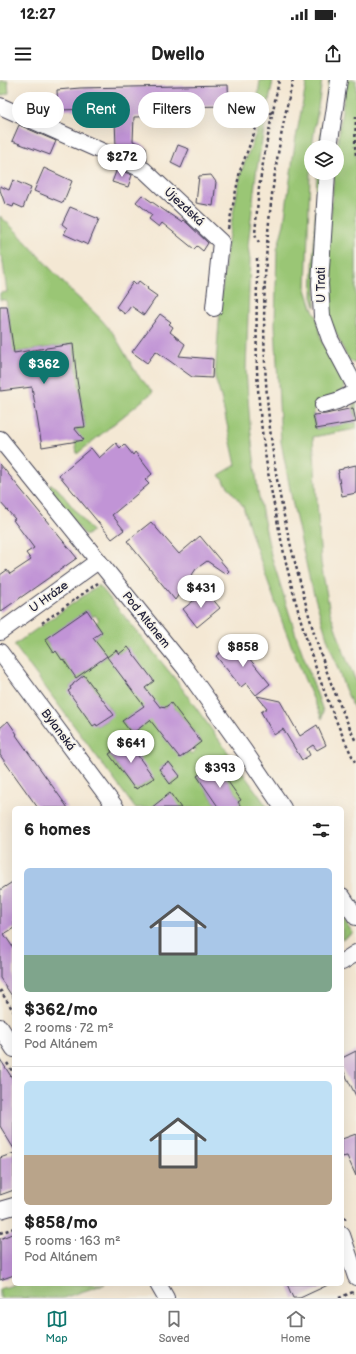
<!DOCTYPE html>
<meta charset="utf-8">
<style>
body{margin:0;font-family:"Balsamiq Sans",sans-serif;background:#f2f2f2;color:#222;height:100vh;display:flex;flex-direction:column;font-size:15px;white-space:nowrap}
*{box-sizing:border-box;margin:0}
p{font-size:13px;color:#767676}
.icon{flex:none;width:22px;height:22px;fill:none;stroke:currentColor;stroke-width:2;stroke-linecap:round;stroke-linejoin:round}
.map{position:relative;flex:1;overflow:hidden}
.panel{position:absolute;left:12px;top:726px;width:332px;height:480px;display:flex;flex-direction:column;background:#fff;border-radius:6px;box-shadow:0 4px 16px #0002}
.panel>*{flex:none}
.guide{position:absolute;left:12px;top:12px;width:332px;height:36px;display:flex;gap:8px}
.fabs{position:absolute;left:304px;top:60px;display:grid;gap:8px}
.fabs a{display:grid;place-items:center;width:40px;height:40px;border-radius:50%;background:#fff;box-shadow:0 4px 16px #0002;font-size:20px}
.price{position:absolute;translate:-50% -34px;padding:0 9px;border-radius:14px;background:#fff;color:#222;font-size:13px;line-height:26px;filter:drop-shadow(0 1px 2px #0008)}
.price::after{content:'';position:absolute;left:50%;top:24px;width:12px;height:9px;margin-left:-6px;background:inherit;clip-path:polygon(0 0,100% 0,50% 100%)}
.price.selected{background:#0f766e;color:#fff}
ul{padding:0;list-style:none}
li{display:grid;align-content:center;gap:8px;height:212px;padding:0 12px}
li+li{border-top:1px solid #e0e0e0}
li span{display:grid;place-items:center;height:124px;border-radius:6px;color:#555}
li>.icon{margin-inline-start:auto}
span .icon{width:72px;height:72px;fill:#fffc;stroke-width:1}
li b{font-size:17px}
h2{display:flex;justify-content:space-between;align-items:center;height:48px;padding:0 12px;font-size:17px}
.tag{padding:0 14px;border-radius:18px;background:#fff;box-shadow:0 4px 16px #0002;font-size:14px;line-height:36px}
.tag.selected{background:#0f766e;color:#fff}
.status{display:flex;justify-content:space-between;align-items:center;height:28px;padding:0 20px;background:#fff;direction:ltr}
.status svg{height:11px;fill:currentColor}
header{display:flex;justify-content:space-between;align-items:center;height:52px;padding:0 12px;background:#fff;font-size:18px;font-weight:700}
.tabs{display:flex;justify-content:space-around;align-items:center;height:56px;border-top:1px solid #e0e0e0;background:#fff;font-size:11px;color:#767676}
.tabs a{display:grid;justify-items:center;gap:2px}
.tabs .selected{color:#0f766e}
.map>svg:first-child{display:block}
.green{fill:#9ac674;stroke:#5e7458;fill-rule:evenodd}
.building{fill:#c194d6}
.lines{fill:none;stroke-linecap:round;stroke-linejoin:round}
.minor-casing{stroke:#424052;stroke-width:18}
.path{stroke:#424052;stroke-width:2.5;stroke-dasharray:3 3;stroke-linecap:butt}
.minor{stroke:#fff;stroke-width:16}
.labels{text-anchor:middle;dominant-baseline:central;stroke-width:3.5;stroke-linejoin:round;paint-order:stroke}
.street-label{font-size:12px;fill:#22223b;stroke:#f7f3e8}
</style>
<div class="status"><b>12:27</b><svg viewBox="0 0 49 12"><path d="M0 12V9h3v3zM5 12V6h3v6zM10 12V3h3v9zM15 12V0h3v12zM26 1h20v11H26zM47 4h2v5h-2z"/></svg></div>
<header><svg class="icon" aria-label="menu" viewBox="0 0 24 24"><path d="M4 6h16M4 12h16M4 18h16"/></svg>Dwello<svg class="icon" aria-label="share" viewBox="0 0 24 24"><path d="M12 15V3M7 8l5-5 5 5M5 13v7h14v-7"/></svg></header>
<div class="map">
<svg width="356" height="1218" viewBox="0 0 356 1218">
<rect width="100%" height="100%" fill="#f7f3e8"/>
<filter id="ink" filterUnits="userSpaceOnUse"><feTurbulence type="fractalNoise" baseFrequency=".025" numOctaves="2"/><feDisplacementMap in="SourceGraphic" scale="8" xChannelSelector="R" yChannelSelector="G"/><feConvolveMatrix kernelMatrix="1 2 1 2 8 2 1 2 1" color-interpolation-filters="sRGB"/></filter>
<filter id="wash" filterUnits="userSpaceOnUse"><feTurbulence type="fractalNoise" baseFrequency=".012" numOctaves="4" result="noise"/><feDisplacementMap in="SourceGraphic" scale="16" xChannelSelector="R" yChannelSelector="G"/><feGaussianBlur stdDeviation="0.9" result="paint"/><feColorMatrix in="noise" values="0 0 0 0 0 0 0 0 0 0 0 0 0 0 0 0 0 1.4 0 .05"/><feComposite in="paint" operator="in"/></filter>
<g filter="url(#wash)">
<rect width="100%" height="100%" fill="#f4e8d4"/>
<path class="green" d="M260,0H273L267,32L258,37L255,40Z
M307,0H322L312,67H311L306,209L312,228L316,235L321,258L324,266L346,304L343,311L317,322L313,335L316,349L355,342L353,328L354,321L356,324V349L313,357L321,483L330,532L346,578L356,601V633L345,609L327,558L310,501L293,425L281,362L275,244L277,170L284,144L295,63Z
M329,0H333L325,67H319Z
M346,0H356V284L350,281L347,277L330,240L325,214L334,93H337V67Z
M0,1H8L9,13L0,16Z
M260,43L265,44L256,94L248,166L250,180L246,290L250,345L258,412L271,475L296,555L323,631L322,639L304,598L284,547L253,459L243,426L219,395L236,385L221,317L215,298L220,228L228,160L241,92Z
M317,93H322L315,227L312,217Z
M0,136L16,151L71,211L99,237L113,253L137,294L153,312L77,374L75,361H78L76,348L85,346L73,264L5,274L12,259L6,220H0V213L7,212L2,176H0Z
M51,404L58,409L92,451L86,456L46,409Z
M99,505L176,600L268,728H238L241,726L238,722L241,720L217,686L209,690L208,688L202,692L203,695L198,698L219,728H135L14,565ZM87,530L92,537L95,535L99,540L96,543L102,552L83,566L101,571L106,577L96,584L92,578L95,584L86,591L62,580L56,571L54,572L45,560ZM128,567L145,608L148,611L108,577L116,570L119,574ZM83,596L87,598L112,632L107,640L97,646L70,607ZM171,623L201,661L194,667L196,670L191,674L189,671L180,678L157,630L162,626L164,628ZM132,634L142,646L132,654L122,641ZM113,668L154,698L137,709L135,707L134,708L109,674L112,672L111,670ZM169,682L180,696L170,704L159,689Z
M342,837L353,853L342,860Z
M16,1204H105L63,1218H0V1209Z"/>
<g id="blocks">
<path class="building" d="M228,5L229,26L173,27V36L134,37L133,61L146,67L147,81L116,67L115,40L91,41L92,29L58,30L57,10L80,8Z
M19,45L56,61L50,75L12,61Z
M178,65L189,69L181,88L171,83Z
M44,88L72,101L63,123L34,111Z
M117,89L132,95L128,107L112,102Z
M211,95L216,102L213,126L196,123L199,96Z
M13,100L31,108L23,128L14,124L13,127L5,124L0,110V106L9,110Z
M142,115L181,142L183,140L187,143L208,163L203,171L197,166L194,169L162,143L159,147L149,139L152,135L136,122Z
M70,127L99,139L88,165L64,154L67,148L62,144Z
M139,201L148,208L147,209L157,216L144,235L131,226L125,234L116,227L133,202L136,205Z
M0,226H7L14,273L73,264L77,300L85,347L74,348L84,360L42,367L32,307L0,311Z
M160,234L171,242L169,244L173,247L170,252L185,264L179,276L213,279L212,298L192,297L156,271L147,283L132,272Z
M353,328L356,342L316,349L313,335L326,334Z
M116,363L120,368L124,364L133,375L135,372L152,394L145,400L149,404L112,435L124,450L112,459L59,395L91,368L99,378Z
M0,384L77,478L0,532V495L7,490L10,494L31,480L26,473L34,468L13,440L15,439L0,422Z
M356,385V413L342,416L338,393H339L338,390L343,389V388Z
M151,442L179,474L200,456L229,491L226,494L207,481L196,489L175,520L127,461Z
M206,511L220,528L197,547L183,529Z
M87,530L102,552L93,558L107,576L76,598L63,579L62,580L56,571L54,573L45,559Z
M235,561L270,604L256,615L246,603L241,607L216,576Z
M128,567L154,601L145,608L160,627L162,626L164,628L171,623L201,662L180,678L150,640L132,654L122,641L144,626L107,577L116,570L119,574Z
M84,595L114,635L97,646L96,644L93,646L68,611L71,609L70,607L73,605V604Z
M257,616L280,621L300,656L317,645L326,665L317,670L313,665L307,669L310,675L302,680L283,649L274,655L261,632L267,628Z
M8,641L17,654L16,655L68,728H38L0,675V648Z
M125,658L154,698L136,709L135,707L134,708L109,674L112,672L111,670L112,667Z
M169,682L180,696L170,704L159,689Z
M217,686L241,720L238,722L242,728H219L197,696L208,688L209,690Z
M170,713L181,728H151Z
M14,801V848L4,854L14,869V919L0,898V810Z
M356,971V1016L342,988V978Z
M0,979L14,1001V1069L0,1046Z
M356,1054V1096L347,1076L342,1077V1059Z
M14,1073V1110L0,1115V1078Z
M14,1153V1195L0,1200V1159Z
M287,1204H330L300,1218H293Z"/>
</g>
</g>
<g filter="url(#ink)">
<use href="#blocks" fill-opacity="0" stroke="#424052" stroke-width="1"/>
<g class="lines">
<defs>
<path id="minor" d="M0,26L144,90L221,162L214,228
M329,67L339,0
M327,93L320,204L322,236L330,259L356,308
M323,325L337,321L356,312
M0,359L185,588L245,672L283,728
M0,552L98,481
M0,572L116,728
M342,816L356,837
M342,882L356,873
M0,947L14,969
M0,1130L14,1126
M342,1155L356,1197
M158,1204L166,1218"/>
</defs>
<use href="#minor" class="minor-casing"/>
<path class="path" d="M293,0C261,132 255,272 278,405C284,439 292,472 301,505C309,538 319,571 331,603C339,623 347,642 356,662
M356,36L355,66L356,76
M228,149L240,91L259,40L272,32
M259,163L255,154L259,108L265,71L279,0
M257,178C257,215 256,253 257,290C259,338 266,387 276,434C292,520 317,606 356,684
M42,543L98,503
M0,910L14,932
M7,983L14,994
M342,1131L346,1141
M0,1153L14,1148
M339,1218L353,1212"/>
<use href="#minor" class="minor"/>
</g>
</g>
<g class="labels">
<g class="street-label">
<text transform="translate(184 127) rotate(43)">Újezdská</text>
<text transform="translate(321 205) rotate(-90)">U Trati</text>
<text transform="translate(49 517) rotate(-36)">U Hráze</text>
<text transform="translate(146 540) rotate(51)">Pod Altánem</text>
<text transform="translate(58 650) rotate(53)">Bylanská</text>
</g>
</g>
</svg>
<div class="fabs">
<a><svg class="icon" aria-label="layers" viewBox="0 0 24 24"><path d="M12 4l9 5-9 5-9-5zM3 14l9 5 9-5"/></svg></a>
</div>
<b class="price" style="left:122px;top:98px">$272</b>
<b class="price selected" style="left:44px;top:305px">$362</b>
<b class="price" style="left:201px;top:529px">$431</b>
<b class="price" style="left:243px;top:588px">$858</b>
<b class="price" style="left:131px;top:684px">$641</b>
<b class="price" style="left:220px;top:709px">$393</b>
<div class="guide">
<a class="tag">Buy</a>
<a class="tag selected">Rent</a>
<a class="tag">Filters</a>
<a class="tag">New</a>
</div>
<section class="panel">
<h2>6 homes<svg class="icon" aria-label="filters" viewBox="0 0 24 24"><path d="M4 7h16M4 17h16"/><circle cx="9" cy="7" r="2"/><circle cx="15" cy="17" r="2"/></svg></h2>
<ul>
<li><span style="background:linear-gradient(#a9c7e8 70%,#7fa58c 0)"><svg class="icon" aria-label="home" viewBox="0 0 24 24"><path d="M3 11l9-7 9 7M6 9v11h12V9"/></svg></span><div><b>$362/mo</b><p>2 rooms · 72 m²</p><p>Pod Altánem</p></div></li>
<li><span style="background:linear-gradient(#bfe0f5 60%,#b9a48a 0)"><svg class="icon" aria-label="home" viewBox="0 0 24 24"><path d="M3 11l9-7 9 7M6 9v11h12V9"/></svg></span><div><b>$858/mo</b><p>5 rooms · 163 m²</p><p>Pod Altánem</p></div></li>
</ul>
</section>
</div>
<nav class="tabs">
<a class="selected"><svg class="icon" aria-label="map" viewBox="0 0 24 24"><path d="M3 6l6-2 6 2 6-2v14l-6 2-6-2-6 2zM9 4v14M15 6v14"/></svg>Map</a>
<a><svg class="icon" aria-label="saved" viewBox="0 0 24 24"><path d="M7 4h10v16l-5-4-5 4z"/></svg>Saved</a>
<a><svg class="icon" aria-label="home" viewBox="0 0 24 24"><path d="M3 11l9-7 9 7M6 9v11h12V9"/></svg>Home</a>
</nav>
